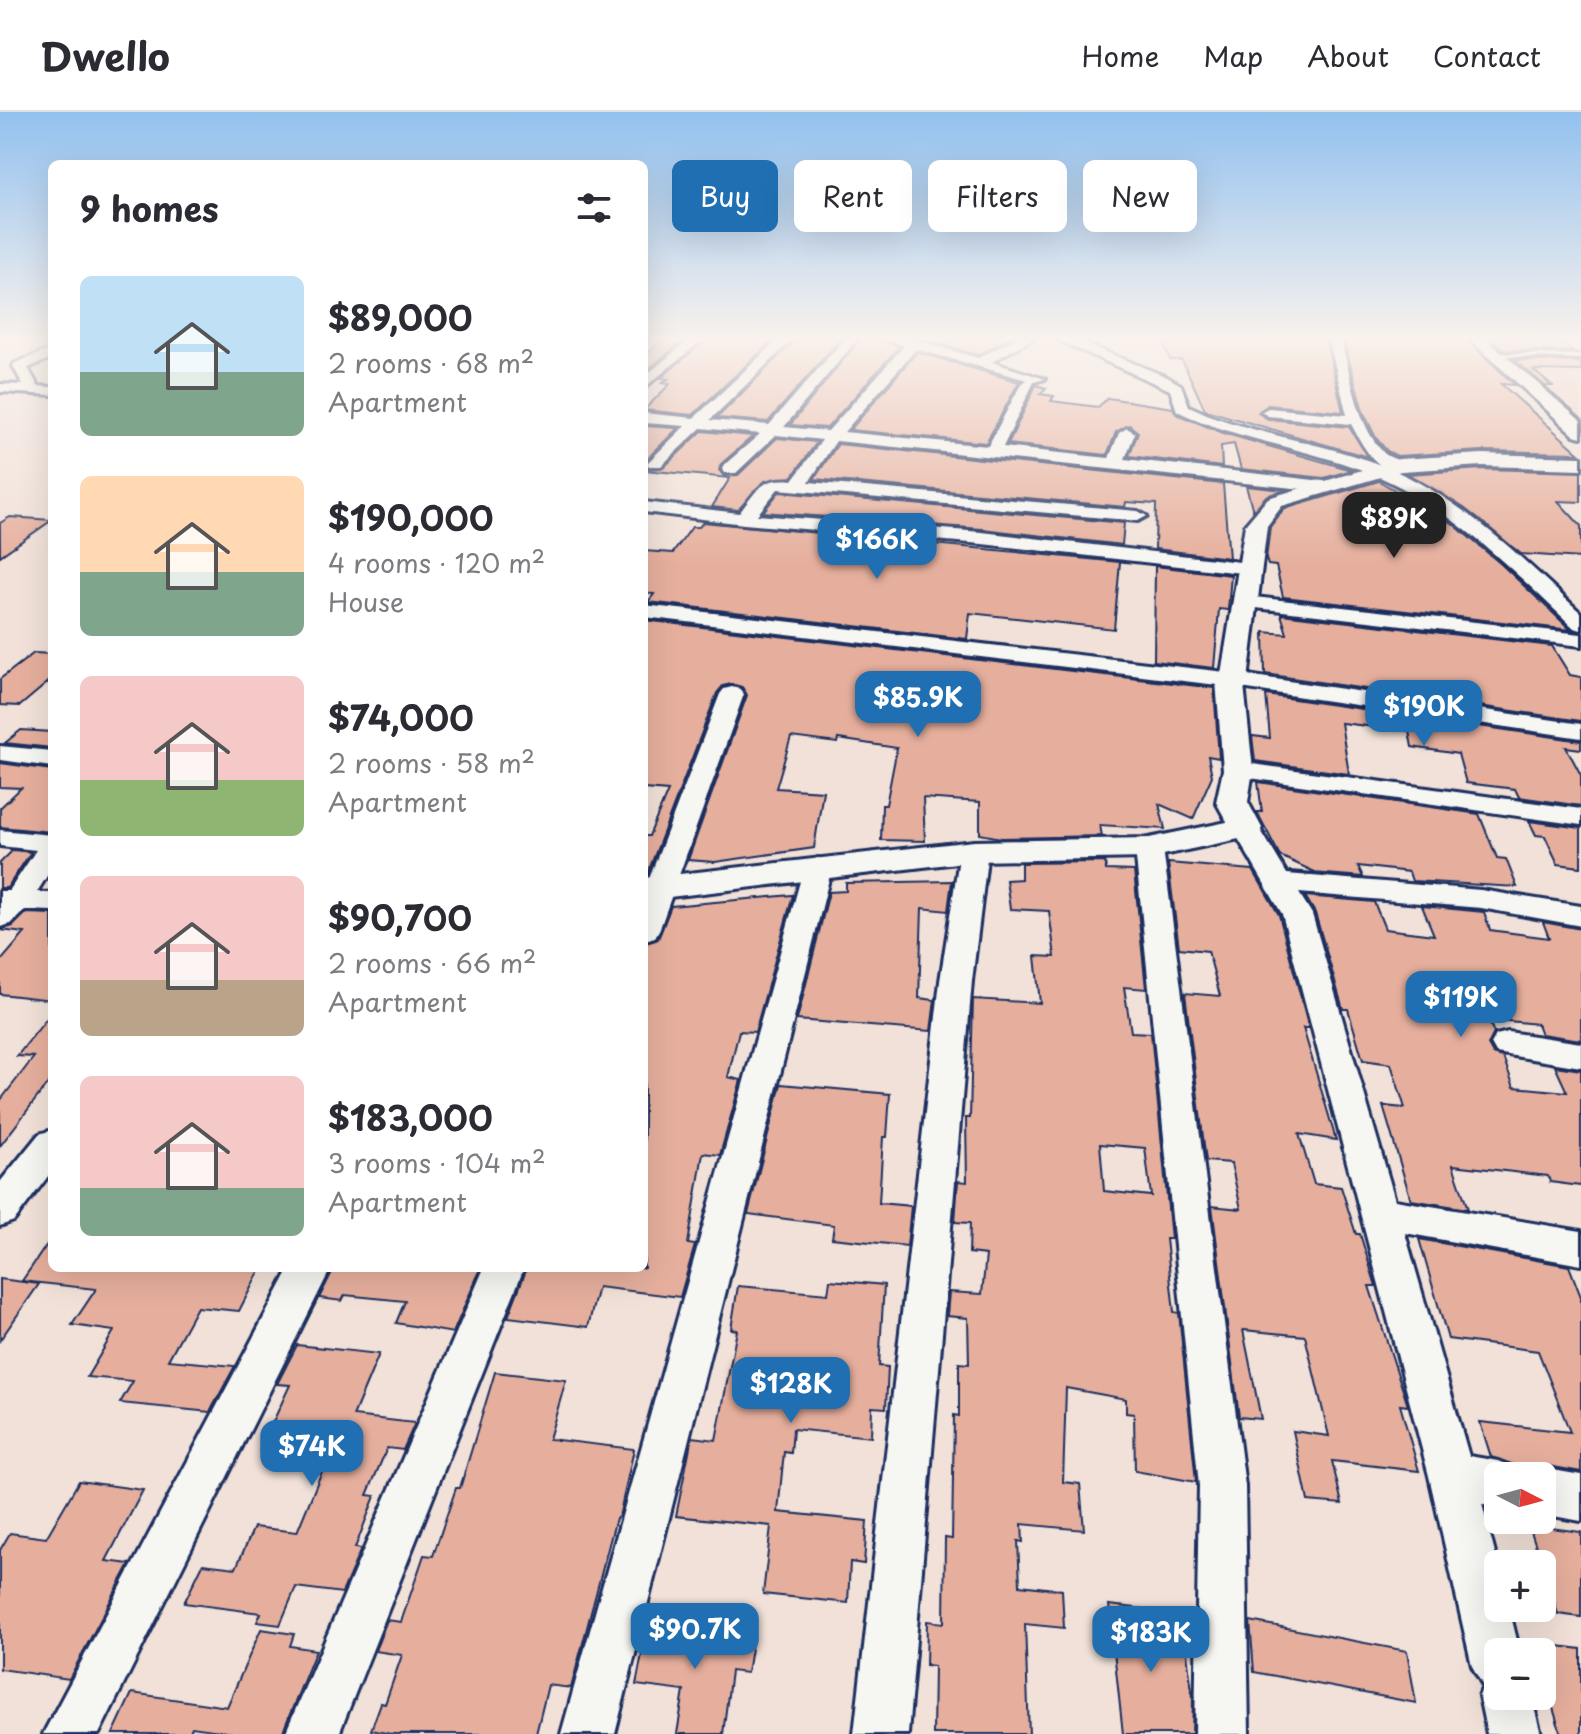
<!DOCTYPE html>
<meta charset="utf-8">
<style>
body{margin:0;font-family:"Playpen Sans",sans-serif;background:#f2f2f3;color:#2b2b33;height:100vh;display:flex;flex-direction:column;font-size:30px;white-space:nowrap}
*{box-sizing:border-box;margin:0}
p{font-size:26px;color:#7c7c81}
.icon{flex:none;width:44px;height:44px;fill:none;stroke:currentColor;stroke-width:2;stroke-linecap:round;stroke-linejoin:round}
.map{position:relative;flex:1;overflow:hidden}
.drawer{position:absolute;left:48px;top:48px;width:600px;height:1112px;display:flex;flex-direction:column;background:#fff;border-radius:12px;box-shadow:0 8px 32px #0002}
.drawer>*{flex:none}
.banner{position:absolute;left:672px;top:48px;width:760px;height:72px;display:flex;gap:16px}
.needle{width:52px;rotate:96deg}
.fabs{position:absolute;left:1484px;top:1350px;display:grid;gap:16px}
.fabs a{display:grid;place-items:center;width:72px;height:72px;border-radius:12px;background:#fff;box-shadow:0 8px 32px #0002;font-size:40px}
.price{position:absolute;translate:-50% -68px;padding:0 18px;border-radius:16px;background:#1f6fb2;color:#fff;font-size:26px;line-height:52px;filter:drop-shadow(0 2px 4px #0008)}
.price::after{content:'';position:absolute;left:50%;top:48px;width:24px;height:18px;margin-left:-12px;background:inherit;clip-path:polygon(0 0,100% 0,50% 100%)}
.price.active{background:#222;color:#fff}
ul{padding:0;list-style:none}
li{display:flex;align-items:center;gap:24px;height:200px;padding:0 32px}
li span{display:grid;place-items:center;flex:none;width:224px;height:160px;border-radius:12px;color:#555}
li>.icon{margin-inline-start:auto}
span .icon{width:96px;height:96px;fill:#fffc;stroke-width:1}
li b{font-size:34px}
h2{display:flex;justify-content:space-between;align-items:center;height:96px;padding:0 32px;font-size:34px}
.pill{padding:0 28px;border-radius:12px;background:#fff;box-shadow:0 8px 32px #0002;font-size:28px;line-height:72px}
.pill.active{background:#1f6fb2;color:#fff}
header{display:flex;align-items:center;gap:48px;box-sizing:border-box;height:112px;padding:0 40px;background:#fff;border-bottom:2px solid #e1e1e2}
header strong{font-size:38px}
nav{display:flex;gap:44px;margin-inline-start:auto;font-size:28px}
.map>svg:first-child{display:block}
.built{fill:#eed2c6}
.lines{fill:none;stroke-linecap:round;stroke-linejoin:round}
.canal{fill:#b1d4f9;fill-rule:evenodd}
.building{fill:#e6af9d;stroke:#1b2f5e;stroke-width:2;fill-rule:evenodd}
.service-casing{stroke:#1b2f5e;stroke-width:6}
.minor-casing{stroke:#1b2f5e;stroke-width:6}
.tertiary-casing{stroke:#1b2f5e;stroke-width:6}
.service{fill:#f6f6f2;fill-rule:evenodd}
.minor{fill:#f6f6f2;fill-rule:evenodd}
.tertiary{fill:#f6f6f2;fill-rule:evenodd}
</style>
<header>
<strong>Dwello</strong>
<nav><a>Home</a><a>Map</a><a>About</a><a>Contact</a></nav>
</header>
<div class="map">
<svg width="1581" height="1622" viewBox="0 0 1581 1622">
<rect width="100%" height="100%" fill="#f1e1d8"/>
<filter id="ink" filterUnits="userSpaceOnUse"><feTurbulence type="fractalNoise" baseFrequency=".0125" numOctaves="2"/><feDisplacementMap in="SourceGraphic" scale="16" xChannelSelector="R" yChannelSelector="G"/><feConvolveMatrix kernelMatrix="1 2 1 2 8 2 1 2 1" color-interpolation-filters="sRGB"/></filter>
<g filter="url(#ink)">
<path class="built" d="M1504,247L1581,250V312Z"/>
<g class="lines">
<path class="canal" d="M1209,295L1268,319L1270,322L1262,327L1220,312L1202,299Z
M1358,341L1415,360L1462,395L1459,399H1447L1403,368L1352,349L1350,346Z"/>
</g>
<path class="building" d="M664,225H687L644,261V246Z
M709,225H776L693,303L644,298L670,272L662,271L668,267L661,266Z
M798,225H842L768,310L717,306Z
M862,225H879L899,235L827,316L790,313Z
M917,225H1011L978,243Z
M1161,225H1325L1343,300L1268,293L1258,301L1268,307L1349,315L1368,345L1205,298L1182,248H1170Z
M1464,225L1515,273L1501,272L1579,341L1482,339L1397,344L1387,339L1376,326L1363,299L1343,226Z
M1489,225H1553L1574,240L1504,238Z
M917,240L1019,270L986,331L850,318Z
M1515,248L1581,250V259L1533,258L1552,274H1545Z
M1036,273L1046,276L1040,282L1054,284L1051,289L1098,295L1108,286L1173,296L1176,302L1223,321L1352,358L1324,366L1241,357L1234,332L1221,334L1222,355L1129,344L1138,320L1129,313L1116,320L1107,343L1008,332Z
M644,314L678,316L645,349L649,357L663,356L702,319L753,324L721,352L719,358L724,364L738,363L777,326L817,330L792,365L765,369L738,398L712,395L730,366L644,358Z
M838,332L1223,372L1229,446L1155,437L1156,392L1126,390L1125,395L814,367Z
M1482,357L1581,360V390L1558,389L1581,414V446L1521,442L1464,396L1408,362Z
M1379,369L1452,411L1501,452L1571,518L1283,485L1276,454L1268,453L1266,447L1270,415L1284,397Z
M1246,374L1284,378L1266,384L1253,399Z
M779,380L1124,411L1122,433L982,417L763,400Z
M10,405L52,408L0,444V411Z
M703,410L1120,450L1114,517L970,501L967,527L648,490L654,482L644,481V439L673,441L692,415H699Z
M1155,454L1231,463L1228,498L1219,497L1214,556L1154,549Z
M1281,502L1552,534L1570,563L1581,565V609L1265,562L1264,520L1287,522Z
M644,508L1214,576L1219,646L1208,644L1212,664L1193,707L1159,692L1165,717L1100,713L1102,724L1001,726L980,722V690L923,686L925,729L881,728L882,693H886L897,636L838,627L837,631L791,625L776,676L823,679L814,736L715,750L688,748L747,583L742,575L731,572L723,574L717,581L647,763H644V724H649L668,679L644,677Z
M34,541L52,542V567L20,594L0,593V567Z
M1266,583L1581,629V637L1566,635L1581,663V694L1519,685L1515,677L1466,671L1458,642L1412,635L1409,619L1341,611L1349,662L1255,649L1252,624L1270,626Z
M21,618L52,620V636L5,631Z
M0,651L52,658V720L0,715V696L21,676L0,675Z
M1258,670L1479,702L1497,746L1506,747L1517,775L1412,769L1409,760L1358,754L1363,765L1289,759L1317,761L1280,744L1257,700H1262Z
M1529,709L1581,716V755L1558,752L1545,724L1536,723Z
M13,738L31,740L7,776H0V751Z
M1105,750L1106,758L1134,759L1146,877L1124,875L1131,920L1151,921L1171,1127H1166L1174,1200L1179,1201L1196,1370L1135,1359L1134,1302L1126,1301V1287L1066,1276L1063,1370L1080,1372L1084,1418L1022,1412L1023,1430L1018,1429L1020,1473L1062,1478L1064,1516L1025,1512L1029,1622H933L934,1554L926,1553L927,1509L944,1511L945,1426L952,1427L954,1303L959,1304V1251L969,1252L968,1206L947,1204L949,1180L982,1182L986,1143L969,1141L970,1111L955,1110L958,1069L967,1070L966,1006H970L973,887L1040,891L1035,844L1055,845L1049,799L1010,797L1006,768L1021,767V751ZM1100,1032L1145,1036L1151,1084L1104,1079Z
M1168,751L1253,758L1279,803L1309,916H1303L1336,1028L1299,1022L1314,1072L1341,1075L1356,1122H1360L1376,1174H1369L1408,1294L1400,1293L1419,1359L1332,1349L1342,1392L1308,1389L1293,1319L1329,1324L1305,1224L1243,1218L1261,1307L1239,1305L1212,1094L1241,1097L1231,1051L1206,1049L1185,881L1220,884L1208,839L1179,836Z
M952,769L948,799L922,796L919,886L935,888L931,919L797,908L829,780L846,779V771Z
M793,783L755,920L739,919L728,965L741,968L720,1043L703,1041L688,1132L695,1133L680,1185L598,1175L588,1215L508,1205L527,1156H644V839L646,831L658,827L671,794Z
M1305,784L1374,790L1385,817L1434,823L1422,794L1484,800L1490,818L1549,826L1543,810L1581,817V928L1541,922L1537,912L1488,907L1494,921L1488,933L1493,942L1503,945L1514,975L1567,980L1555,954L1581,958V1074L1550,1070L1548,1064L1453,1053L1468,1097L1411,1088L1383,994L1405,996L1391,952L1363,948L1348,897H1343L1315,801Z
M26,801L52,802V888L0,882V850L25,821L0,818L13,814Z
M52,900V966L0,1034V989L34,945L17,944Z
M781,972L890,982L887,1025H883L879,1091L911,1094L907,1134L832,1126L834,1113L748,1102Z
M52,1125V1156H261L239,1199L197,1195L168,1248L235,1254L210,1300L120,1291L133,1269L87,1265L114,1219L72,1213L96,1177L22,1169Z
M1419,1127L1569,1154L1581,1185V1360L1543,1353L1526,1360L1519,1359L1515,1353L1491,1345L1480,1310L1570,1320L1538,1239L1448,1227Z
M334,1156H481L453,1221L396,1211L405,1189L345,1183L342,1189L319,1186Z
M0,1167L39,1172L0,1228Z
M830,1168L884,1173L879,1254L888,1255L886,1296L872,1295L871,1325L793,1317L791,1341L784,1340L778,1400L867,1409L864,1452L850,1450L848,1491L763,1482L771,1414L676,1404L692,1325L716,1328L737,1218L731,1217L738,1174L828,1182Z
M297,1233L379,1242L353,1304L415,1311L403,1338L387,1336L367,1383L375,1384L355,1436L361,1437L342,1481L296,1475L280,1513L257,1510L261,1501L184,1491L203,1452L236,1456L254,1415L297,1420L327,1347L260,1338L290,1273L277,1272Z
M495,1260L566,1268L549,1327L634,1337L619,1405L616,1406L571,1576L548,1573L536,1622H391L371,1618L381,1591L385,1592L402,1543L375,1539L387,1508L401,1510L424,1443L433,1444L456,1376H460Z
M79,1369L143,1378L106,1449L130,1452L69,1567L0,1557V1438L10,1421L46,1426Z
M1529,1413L1581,1420V1505L1558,1502Z
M1109,1493L1153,1498L1155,1515L1184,1518L1193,1587L1192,1622H1123Z
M1250,1509L1407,1539L1416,1591L1254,1560Z
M648,1511L753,1524L747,1561L731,1559L723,1622H677L684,1579L636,1573Z
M261,1517L294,1522L290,1534L316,1538L282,1622H241L192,1615L189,1622H113L132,1581L227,1595Z
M1542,1532L1581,1537V1622H1561L1542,1560Z"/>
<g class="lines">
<defs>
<path id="service" d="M1493,241L1581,243V247L1495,244Z"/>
<path id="minor" d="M692,225H706L644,276V265Z
M781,225H795L710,308L769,313L846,225H859L784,315L828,319L904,234L882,225H904L978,246L1018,225H1035L992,250L1045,267L1034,270L1003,335L1109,346L1119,321L1127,316L1135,321L1125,347L1323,369L1332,374L1323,379L836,329L809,370L1138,399L1147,404L1138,409L778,377L757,403L982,420L1257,452L1260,456L1250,462L982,432L744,412L644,400V390L739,401C758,378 761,365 793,368L822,328L776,323L736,361H724L722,357L724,353L760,322L701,316L661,354H649L647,351L685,314L644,311V301L694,306ZM916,237L1027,268L1021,272L988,334L844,320Z
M1051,225H1069L1167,265L1181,273L1189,294L1211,304C1266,324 1325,332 1381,353C1459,383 1521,445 1581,501V518L1574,516C1512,458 1450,393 1370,361C1306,335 1239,329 1177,299L1170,278Z
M1328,225H1340C1351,262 1356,310 1382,339C1388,347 1402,347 1409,354L1407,358C1376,364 1363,334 1351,312L1268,304L1261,300L1268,296L1347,303Z
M52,237V246L28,256L38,274L52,275V283L0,280V272L23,273L13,254L15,251Z
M1246,484L1581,522V534L1239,494L1236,490Z
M644,493L1234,561L1581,612V626L1234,575L644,505Z
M732,575L740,577L744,582L659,819L655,826L644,829V780L720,582L724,577Z
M0,634L52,639V655L0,648Z
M1238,650L1581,697V713L1229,663L1225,658L1229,653Z
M1246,708L1256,710L1287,762L1481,778L1581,794V814L1481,796L1299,781L1312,802L1395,1088L1581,1119V1153L1405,1121L1469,1344L1498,1349L1514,1356L1518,1364H1498V1395L1482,1392L1498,1453V1496H1509L1520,1540H1498V1584H1531L1541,1622H1487L1479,1584L1483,1574L1472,1554L1429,1364L1282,802L1232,716L1236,710Z
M0,718L52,723V756L37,780L52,781V799L25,798L11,812L0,815V779H9L36,738L0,734Z
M1149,728L1159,730L1163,736L1245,1374L1249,1622H1195L1199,1374L1135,736L1139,730Z
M974,731L984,733L988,739L972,869L908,1622H854L940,869L960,739L964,733Z
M818,746L828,749L832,755L615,1622H561L804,755L808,749Z
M1508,920L1581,931V955L1496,941L1491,932L1496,923Z
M52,1018V1059L14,1109L0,1114V1070L39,1022Z
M290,1156H331L99,1622H43Z
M484,1156H524L339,1622H285Z
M1542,1356L1581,1363V1409L1542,1402V1364H1525Z"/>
<path id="tertiary" d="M1467,225H1484L1581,309V325L1574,323Z
M1482,342L1581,345V357L1482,354L1401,359L1282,394L1267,414L1248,568L1244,573L1253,658L1248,690L1262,716L1258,723L1149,746L974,749L644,788V766L974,729L1149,726L1227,710L1216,690L1223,658L1216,569L1221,563L1245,413L1268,386L1399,347Z"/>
</defs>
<use href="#service" class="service-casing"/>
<use href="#minor" class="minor-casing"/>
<use href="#tertiary" class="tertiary-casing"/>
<use href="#service" class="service"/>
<use href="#minor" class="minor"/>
<use href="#tertiary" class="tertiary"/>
</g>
</g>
<linearGradient id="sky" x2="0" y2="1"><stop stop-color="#92c1ef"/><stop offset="0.5" stop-color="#f9f2ed"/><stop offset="1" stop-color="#f9f2ed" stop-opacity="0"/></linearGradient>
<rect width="1581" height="453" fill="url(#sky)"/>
</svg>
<div class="fabs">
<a><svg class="needle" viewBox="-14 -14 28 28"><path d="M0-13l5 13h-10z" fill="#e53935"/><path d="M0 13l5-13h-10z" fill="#7c7c81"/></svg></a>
<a>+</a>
<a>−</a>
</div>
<b class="price active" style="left:1394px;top:448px">$89K</b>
<b class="price" style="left:877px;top:469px">$166K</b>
<b class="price" style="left:918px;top:627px">$85.9K</b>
<b class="price" style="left:1424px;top:636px">$190K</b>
<b class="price" style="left:1461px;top:927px">$119K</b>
<b class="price" style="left:791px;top:1313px">$128K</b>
<b class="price" style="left:312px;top:1376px">$74K</b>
<b class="price" style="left:695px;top:1559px">$90.7K</b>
<b class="price" style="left:1151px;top:1562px">$183K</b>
<div class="banner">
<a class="pill active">Buy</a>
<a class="pill">Rent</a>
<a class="pill">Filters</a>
<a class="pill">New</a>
</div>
<section class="drawer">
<h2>9 homes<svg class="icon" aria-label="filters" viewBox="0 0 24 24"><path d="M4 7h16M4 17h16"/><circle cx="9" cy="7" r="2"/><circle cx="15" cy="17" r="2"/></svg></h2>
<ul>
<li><span style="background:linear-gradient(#bfe0f5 60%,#7fa58c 0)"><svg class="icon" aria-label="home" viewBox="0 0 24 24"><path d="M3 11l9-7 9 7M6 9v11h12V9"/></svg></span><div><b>$89,000</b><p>2 rooms · 68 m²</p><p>Apartment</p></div></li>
<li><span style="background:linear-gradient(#ffd9b3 60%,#7fa58c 0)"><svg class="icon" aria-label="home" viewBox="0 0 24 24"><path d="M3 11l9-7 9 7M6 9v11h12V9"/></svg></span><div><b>$190,000</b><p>4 rooms · 120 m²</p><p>House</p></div></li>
<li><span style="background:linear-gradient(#f6c9c9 65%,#8fb573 0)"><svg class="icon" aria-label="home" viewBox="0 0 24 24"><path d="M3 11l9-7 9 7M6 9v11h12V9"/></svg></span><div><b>$74,000</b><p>2 rooms · 58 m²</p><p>Apartment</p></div></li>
<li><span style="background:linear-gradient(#f6c9c9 65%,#b9a48a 0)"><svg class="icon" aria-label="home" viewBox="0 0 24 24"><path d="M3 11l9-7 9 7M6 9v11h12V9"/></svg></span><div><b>$90,700</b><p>2 rooms · 66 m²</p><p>Apartment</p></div></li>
<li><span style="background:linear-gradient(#f6c9c9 70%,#7fa58c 0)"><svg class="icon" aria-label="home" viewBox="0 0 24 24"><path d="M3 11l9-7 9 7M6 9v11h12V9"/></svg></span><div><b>$183,000</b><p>3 rooms · 104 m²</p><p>Apartment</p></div></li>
</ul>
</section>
</div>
